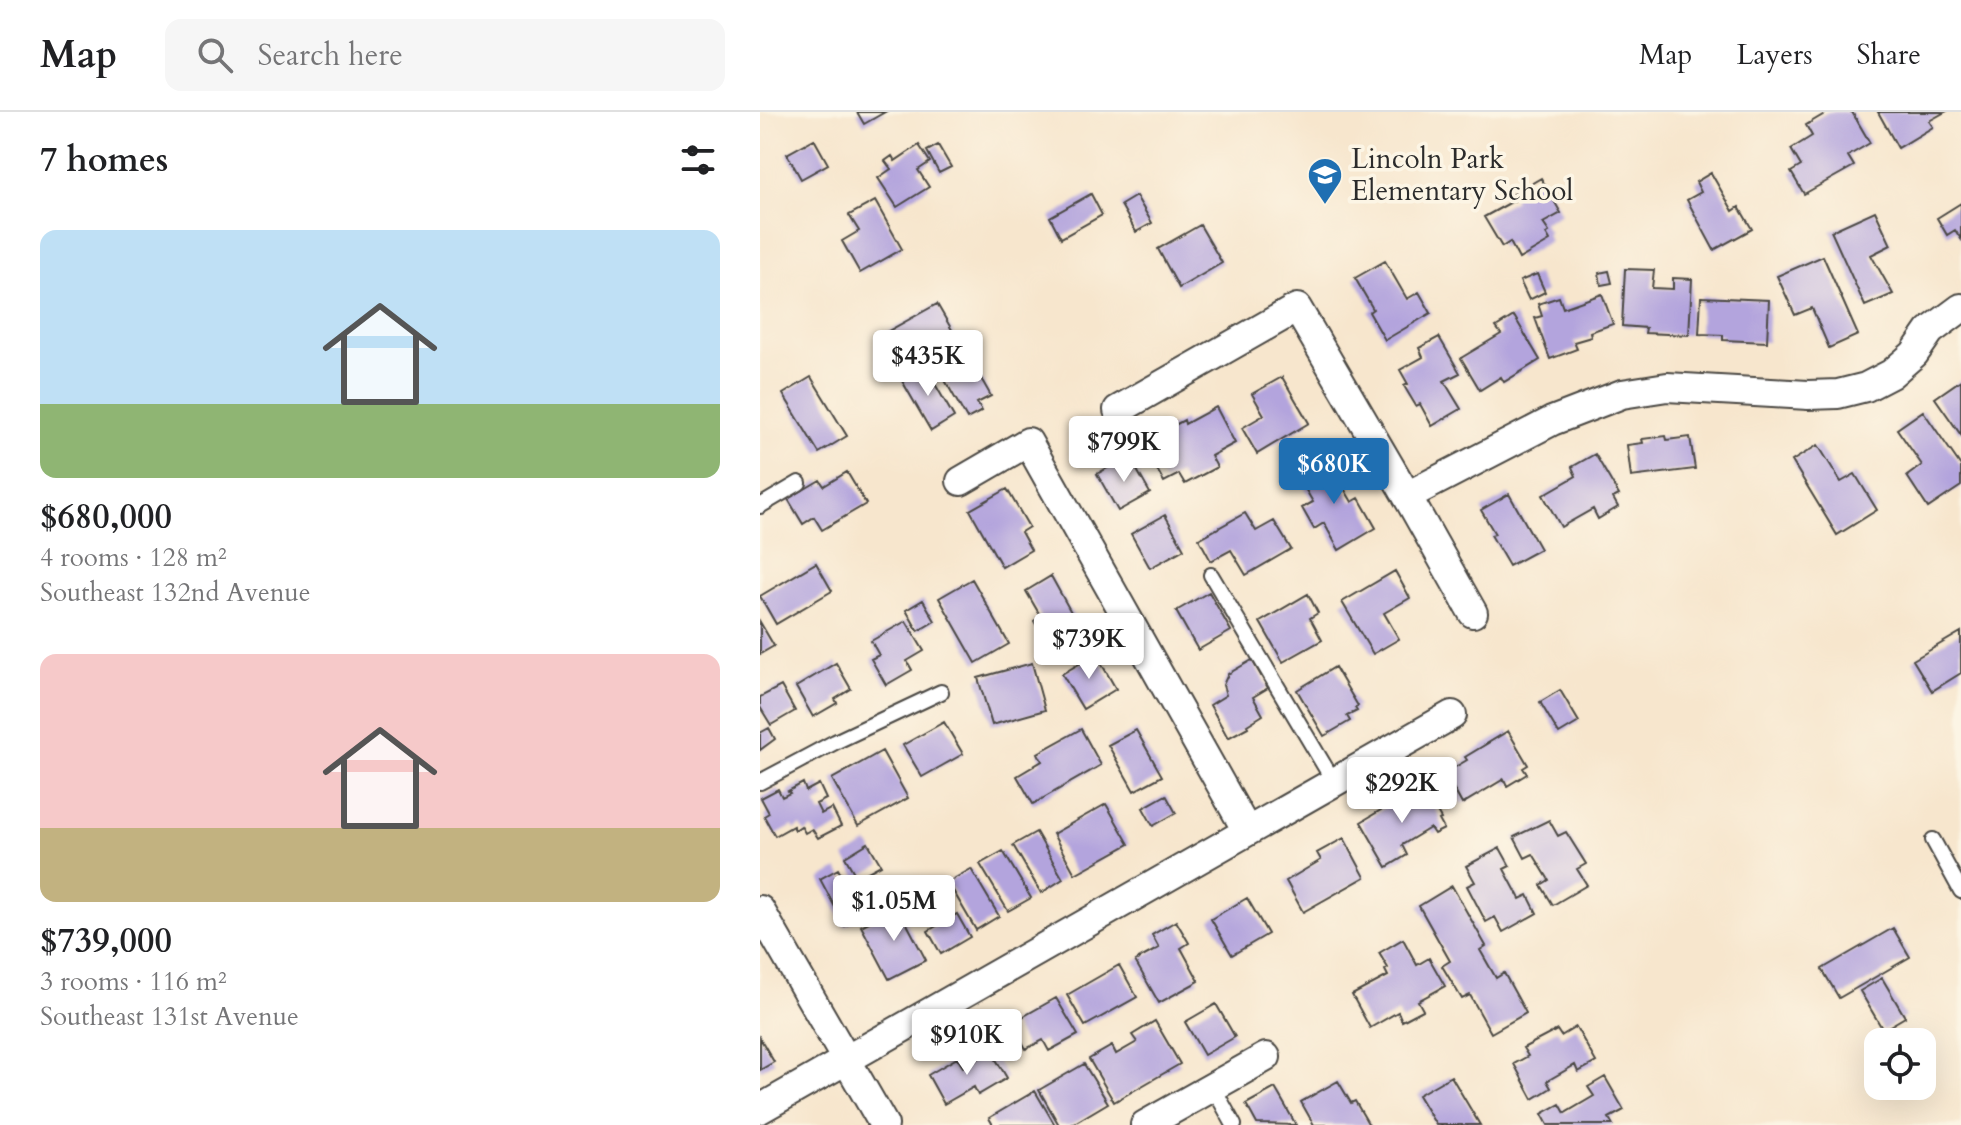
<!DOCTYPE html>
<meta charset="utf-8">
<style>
body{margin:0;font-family:Cardo,serif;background:#f6f6f6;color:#202124;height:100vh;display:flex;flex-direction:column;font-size:30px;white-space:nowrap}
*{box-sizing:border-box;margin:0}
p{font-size:26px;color:#757577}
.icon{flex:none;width:44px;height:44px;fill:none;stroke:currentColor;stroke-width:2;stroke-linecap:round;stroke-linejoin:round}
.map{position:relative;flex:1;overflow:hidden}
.side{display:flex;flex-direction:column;background:#fff;width:760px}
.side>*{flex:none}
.controls{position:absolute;left:1104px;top:916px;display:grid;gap:16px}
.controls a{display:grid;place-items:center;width:72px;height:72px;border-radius:16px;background:#fff;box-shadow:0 8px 32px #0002;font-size:40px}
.price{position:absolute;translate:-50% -68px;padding:0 18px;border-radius:8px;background:#fff;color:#222;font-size:26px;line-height:52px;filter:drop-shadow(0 2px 4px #0008)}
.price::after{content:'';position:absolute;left:50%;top:48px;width:24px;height:18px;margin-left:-12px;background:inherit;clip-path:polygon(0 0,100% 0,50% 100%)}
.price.selected{background:#1f6fb2;color:#fff}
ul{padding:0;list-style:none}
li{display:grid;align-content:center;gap:16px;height:424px;padding:0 40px}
li span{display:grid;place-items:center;height:248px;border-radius:16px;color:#555}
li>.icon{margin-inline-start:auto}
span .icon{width:144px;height:144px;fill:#fffc;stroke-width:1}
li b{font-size:34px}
h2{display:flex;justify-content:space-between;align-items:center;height:96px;padding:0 40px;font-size:34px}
header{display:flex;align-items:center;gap:48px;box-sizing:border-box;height:112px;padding:0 40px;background:#fff;border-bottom:2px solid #e0e0e0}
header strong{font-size:38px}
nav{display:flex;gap:44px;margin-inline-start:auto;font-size:28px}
.search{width:560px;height:72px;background:#f6f6f6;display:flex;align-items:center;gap:20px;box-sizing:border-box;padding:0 28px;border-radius:16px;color:#757577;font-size:30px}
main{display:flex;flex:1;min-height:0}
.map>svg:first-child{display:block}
.building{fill:#b3a4dd}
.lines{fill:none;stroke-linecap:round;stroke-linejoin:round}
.lane-casing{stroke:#4a4743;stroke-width:18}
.street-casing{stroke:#4a4743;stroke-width:32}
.lane{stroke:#fff;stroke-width:14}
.street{stroke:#fff;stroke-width:28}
.labels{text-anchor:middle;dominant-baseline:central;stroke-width:7;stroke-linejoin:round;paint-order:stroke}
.poi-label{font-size:28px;fill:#2b2b2b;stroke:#fcf5e5;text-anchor:start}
</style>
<header>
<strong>Map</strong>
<div class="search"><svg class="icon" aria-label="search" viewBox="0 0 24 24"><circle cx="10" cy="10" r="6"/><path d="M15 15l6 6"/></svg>Search here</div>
<nav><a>Map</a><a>Layers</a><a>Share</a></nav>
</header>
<main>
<section class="side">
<h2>7 homes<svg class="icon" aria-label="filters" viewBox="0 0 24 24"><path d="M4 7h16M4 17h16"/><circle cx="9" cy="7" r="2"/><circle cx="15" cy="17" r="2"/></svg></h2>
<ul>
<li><span style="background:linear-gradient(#bfe0f5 70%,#8fb573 0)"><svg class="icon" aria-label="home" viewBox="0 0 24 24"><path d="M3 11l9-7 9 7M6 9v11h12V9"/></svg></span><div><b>$680,000</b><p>4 rooms · 128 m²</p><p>Southeast 132nd Avenue</p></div></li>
<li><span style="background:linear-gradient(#f6c9c9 70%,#c2b280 0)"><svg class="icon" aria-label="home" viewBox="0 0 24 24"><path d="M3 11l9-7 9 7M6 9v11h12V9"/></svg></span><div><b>$739,000</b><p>3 rooms · 116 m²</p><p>Southeast 131st Avenue</p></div></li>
</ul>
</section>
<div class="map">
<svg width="1201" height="1013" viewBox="0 0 1201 1013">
<rect width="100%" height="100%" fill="#fcf5e5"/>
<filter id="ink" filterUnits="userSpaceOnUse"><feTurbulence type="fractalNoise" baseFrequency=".0125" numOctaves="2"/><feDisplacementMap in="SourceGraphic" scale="16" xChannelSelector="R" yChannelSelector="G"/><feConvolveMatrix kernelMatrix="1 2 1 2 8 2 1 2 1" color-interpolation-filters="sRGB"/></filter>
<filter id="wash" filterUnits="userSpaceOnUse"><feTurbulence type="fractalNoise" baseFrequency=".006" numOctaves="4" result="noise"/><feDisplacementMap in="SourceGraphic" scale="32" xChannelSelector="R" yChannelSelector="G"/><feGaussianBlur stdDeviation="1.8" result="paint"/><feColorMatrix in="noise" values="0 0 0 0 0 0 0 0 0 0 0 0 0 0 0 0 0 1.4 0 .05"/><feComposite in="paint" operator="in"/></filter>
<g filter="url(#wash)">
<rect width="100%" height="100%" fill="#f7e6cd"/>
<g id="blocks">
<path class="building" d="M97,0H125L104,12Z
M1068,0H1092L1110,31L1088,44L1094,54L1044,82L1031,60L1041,54L1031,37L1052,24L1046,13Z
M1118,0H1185L1169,9L1173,15L1138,36Z
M54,27L68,52L41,67L27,42Z
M159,33L170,50L158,58L169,75L137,95L118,66L131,57L125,49L132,44L135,49Z
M178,33L191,55L179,61L167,39Z
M951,61L973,99L979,95L992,117L954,138L927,88L941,80L936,70Z
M781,66L801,101L783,111L789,120L786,122L790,129L759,147L750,130L742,135L724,105L755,88L752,83Z
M331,82L342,103L301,126L290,105Z
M376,84L392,111L376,120L361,93Z
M115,89L142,137L100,161L82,129L99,119L89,103Z
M1201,91V127L1195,118L1187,123L1177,106Z
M1115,99L1131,133L1111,143L1133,182L1105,194L1071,119Z
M440,113L462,151L419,176L398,137Z
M1063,144L1098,223L1069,236L1052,196L1035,203L1017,164Z
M625,149L647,187L659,180L671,201L625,228L609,200L613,197L595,166Z
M865,157L894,158L892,176L913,177V166L932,167L929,223L885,221L886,216L862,214Z
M849,159L852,171L841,173L839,161Z
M777,162L785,180L769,188L760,169Z
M842,182L853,212L830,220L831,225L814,230L817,237L790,247L775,206L782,204L778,192L799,185L803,196Z
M941,185L1009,188L1007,230L963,228V223L939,222Z
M177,192L195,223L134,257L116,226Z
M754,204L780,248L744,270L741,265L720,278L701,246L741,222L736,215Z
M679,225L700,261L684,269L701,297L672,314L660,292L656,294L644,274L648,272L640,258L663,245L659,236Z
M210,247L231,284L217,291L222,299L207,307L182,263Z
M164,253L194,305L171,319L141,267Z
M51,265L87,324L59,341L23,282Z
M522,265L549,311L497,342L482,316L504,303L492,282Z
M1201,268V323L1175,286Z
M456,295L475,331L451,344L457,355L425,372L419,362L404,370L382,331L424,308L425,312Z
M1163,299L1201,354V374L1168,396L1147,364L1162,353L1137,317Z
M906,324L907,328L930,325L935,357L871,365L867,333L883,331L882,327Z
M1058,333L1081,370L1095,362L1117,398L1077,423L1032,349Z
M835,342L859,383L853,386L858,395L838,407L833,397L801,415L783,383L816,364L812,355Z
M369,344L390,381L358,399L337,362Z
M566,346L592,390L599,386L616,416L579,438L564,411L554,417L542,396L553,390L537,363Z
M87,360L106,392L62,418L54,405L43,412L28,387L60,368L64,374Z
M247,377L269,415L261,420L271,438L242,455L210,398Z
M749,382L780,437L749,454L731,423L735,422L721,398Z
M485,401L496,419L514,409L531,437L486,463L471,438L451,449L439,427Z
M405,403L424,437L390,456L371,422Z
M56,451L72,479L16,512L0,484Z
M635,459L650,486L624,501L639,527L613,542L582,490Z
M291,464L317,511L285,529L274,509L281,505L266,479Z
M212,467L249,532L216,551L179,486Z
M449,480L471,519L438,538L416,499Z
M548,482L558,501L550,506L562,528L523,550L500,510Z
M163,488L175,509L158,519L146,498Z
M146,509L164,539L147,549L152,558L126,573L111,547L119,543L111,529Z
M0,510L14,534L0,542Z
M1201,520V561L1172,579L1153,548Z
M336,542L356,577L323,597L302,562Z
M492,548L508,576L493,585L503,603L487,613L488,615L468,626L450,593L466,583L463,573L468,562Z
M76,551L91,577L75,587L77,591L53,605L36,575Z
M272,551L285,598L232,613L218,566Z
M575,555L598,594L595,596L597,599L587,604L590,609L564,624L537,578Z
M21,574L35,599L11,613L0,595V585Z
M800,578L819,610L799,622L780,590Z
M184,610L203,642L162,665L143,633Z
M9,616L15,627L0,638V621Z
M321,617L341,653L273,692L257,664L282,649L278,641Z
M376,618L402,664L374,679L348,633Z
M748,619L768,653L763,656L767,662L747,674L744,667L702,692L685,661L707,648L705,645Z
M122,639L148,686L98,714L72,667Z
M43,671L46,679L59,672L66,687L56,692L61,702L72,696L81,714L58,726L52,717L45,721L41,714L35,718L33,714L15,724L4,704L9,701L1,686L18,677L22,685L30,681L28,679Z
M663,676L681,707L679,708L684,717L674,722L670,716L642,733L647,743L627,755L601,710L641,686L642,688Z
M406,683L416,701L393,714L383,696Z
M346,692L369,732L315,762L293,722Z
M789,708L798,724L806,720L826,752L817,757L827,773L793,793L781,773L789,768L773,742L765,746L754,725Z
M276,720L303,767L281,781L253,733Z
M584,726L605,765L543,800L526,769L561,748L557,741Z
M108,731L121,753L97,766L85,745Z
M740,736L750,754L744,757L760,787L768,783L777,801L743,820L735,805L726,810L707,774L715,770L706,754Z
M243,739L271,786L248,799L220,752Z
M78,757L91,780L104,773L117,796L85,814L60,767Z
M211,757L239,804L216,818L188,770Z
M692,774L726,834L720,838L736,866L744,861L766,901L731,921L710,883L702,887L682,854L690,849L659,794Z
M487,786L508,822L472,843L451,807Z
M138,795L166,848L129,867L101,814Z
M197,802L210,825L181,842L168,819Z
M416,809L429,831L421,836L439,869L399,891L375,849L399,836L392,823Z
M1133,816L1150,845L1079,886L1062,857Z
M643,827L657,853L669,846L685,874L658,889L663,898L642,909L638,900L610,916L592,883L628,864L625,858L628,856L619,841Z
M359,853L377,885L325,914L307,883Z
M1122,866L1145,905L1123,918L1100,879Z
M296,886L318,923L289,939L283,928L266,937L252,911Z
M456,892L475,925L444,943L425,910Z
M395,909L420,952L354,990L329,947L352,934L356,942L377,930L372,923Z
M816,915L836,950L818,960L815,953L787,969L791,976L773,987L754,952L768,944L763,936L797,918L801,924Z
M0,926L14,950L0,958Z
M231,939L247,966L218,983L214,975L184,992L168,963L197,946L203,955Z
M324,952L348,991L311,1013H299L279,978Z
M691,964L720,1013H676L658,983Z
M845,965L864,998L849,1006L853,1013H788L782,1002L800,992L805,1001L834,984L828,975Z
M578,969L591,991L595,989L609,1013H554L541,990Z
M515,976L526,995L536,1013L497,1012L486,992Z
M275,979L295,1013H233L229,1006Z"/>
</g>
</g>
<g filter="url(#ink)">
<use href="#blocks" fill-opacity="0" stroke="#4a4743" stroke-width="2"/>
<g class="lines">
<defs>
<path id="lane" d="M0,394L39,371
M451,463L574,670
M0,670L75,630L181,580
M1173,728L1201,779
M453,975L474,1013"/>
<path id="street" d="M358,298L537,196L647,384L713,501
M201,369L268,330L487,719
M647,384L792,309L862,282L907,275L1048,283L1078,282L1106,275L1131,262L1154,242L1170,219L1201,196
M0,798L124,1013
M0,997L692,603
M385,1013L506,945"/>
</defs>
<use href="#lane" class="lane-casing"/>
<use href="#street" class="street-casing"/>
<use href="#lane" class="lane"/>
<use href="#street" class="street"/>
</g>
</g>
<defs>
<symbol id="school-pin" viewBox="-11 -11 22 30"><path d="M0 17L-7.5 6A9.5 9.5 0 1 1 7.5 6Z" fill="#1f6fb2" stroke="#fcf5e5"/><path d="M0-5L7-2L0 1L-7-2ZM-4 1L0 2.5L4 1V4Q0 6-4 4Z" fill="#fff"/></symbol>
</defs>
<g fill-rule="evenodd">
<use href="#school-pin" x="545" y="43" width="40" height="54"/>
</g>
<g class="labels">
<g class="poi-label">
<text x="591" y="47">Lincoln Park<tspan x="591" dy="32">Elementary School</tspan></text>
</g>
</g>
</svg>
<div class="controls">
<a><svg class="icon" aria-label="locate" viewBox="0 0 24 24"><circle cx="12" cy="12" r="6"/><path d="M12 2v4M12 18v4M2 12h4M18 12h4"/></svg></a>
</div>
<b class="price" style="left:168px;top:286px">$435K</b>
<b class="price" style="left:364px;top:372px">$799K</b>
<b class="price selected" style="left:574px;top:394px">$680K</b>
<b class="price" style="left:329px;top:569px">$739K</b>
<b class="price" style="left:642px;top:713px">$292K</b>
<b class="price" style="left:134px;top:831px">$1.05M</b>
<b class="price" style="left:207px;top:965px">$910K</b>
</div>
</main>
